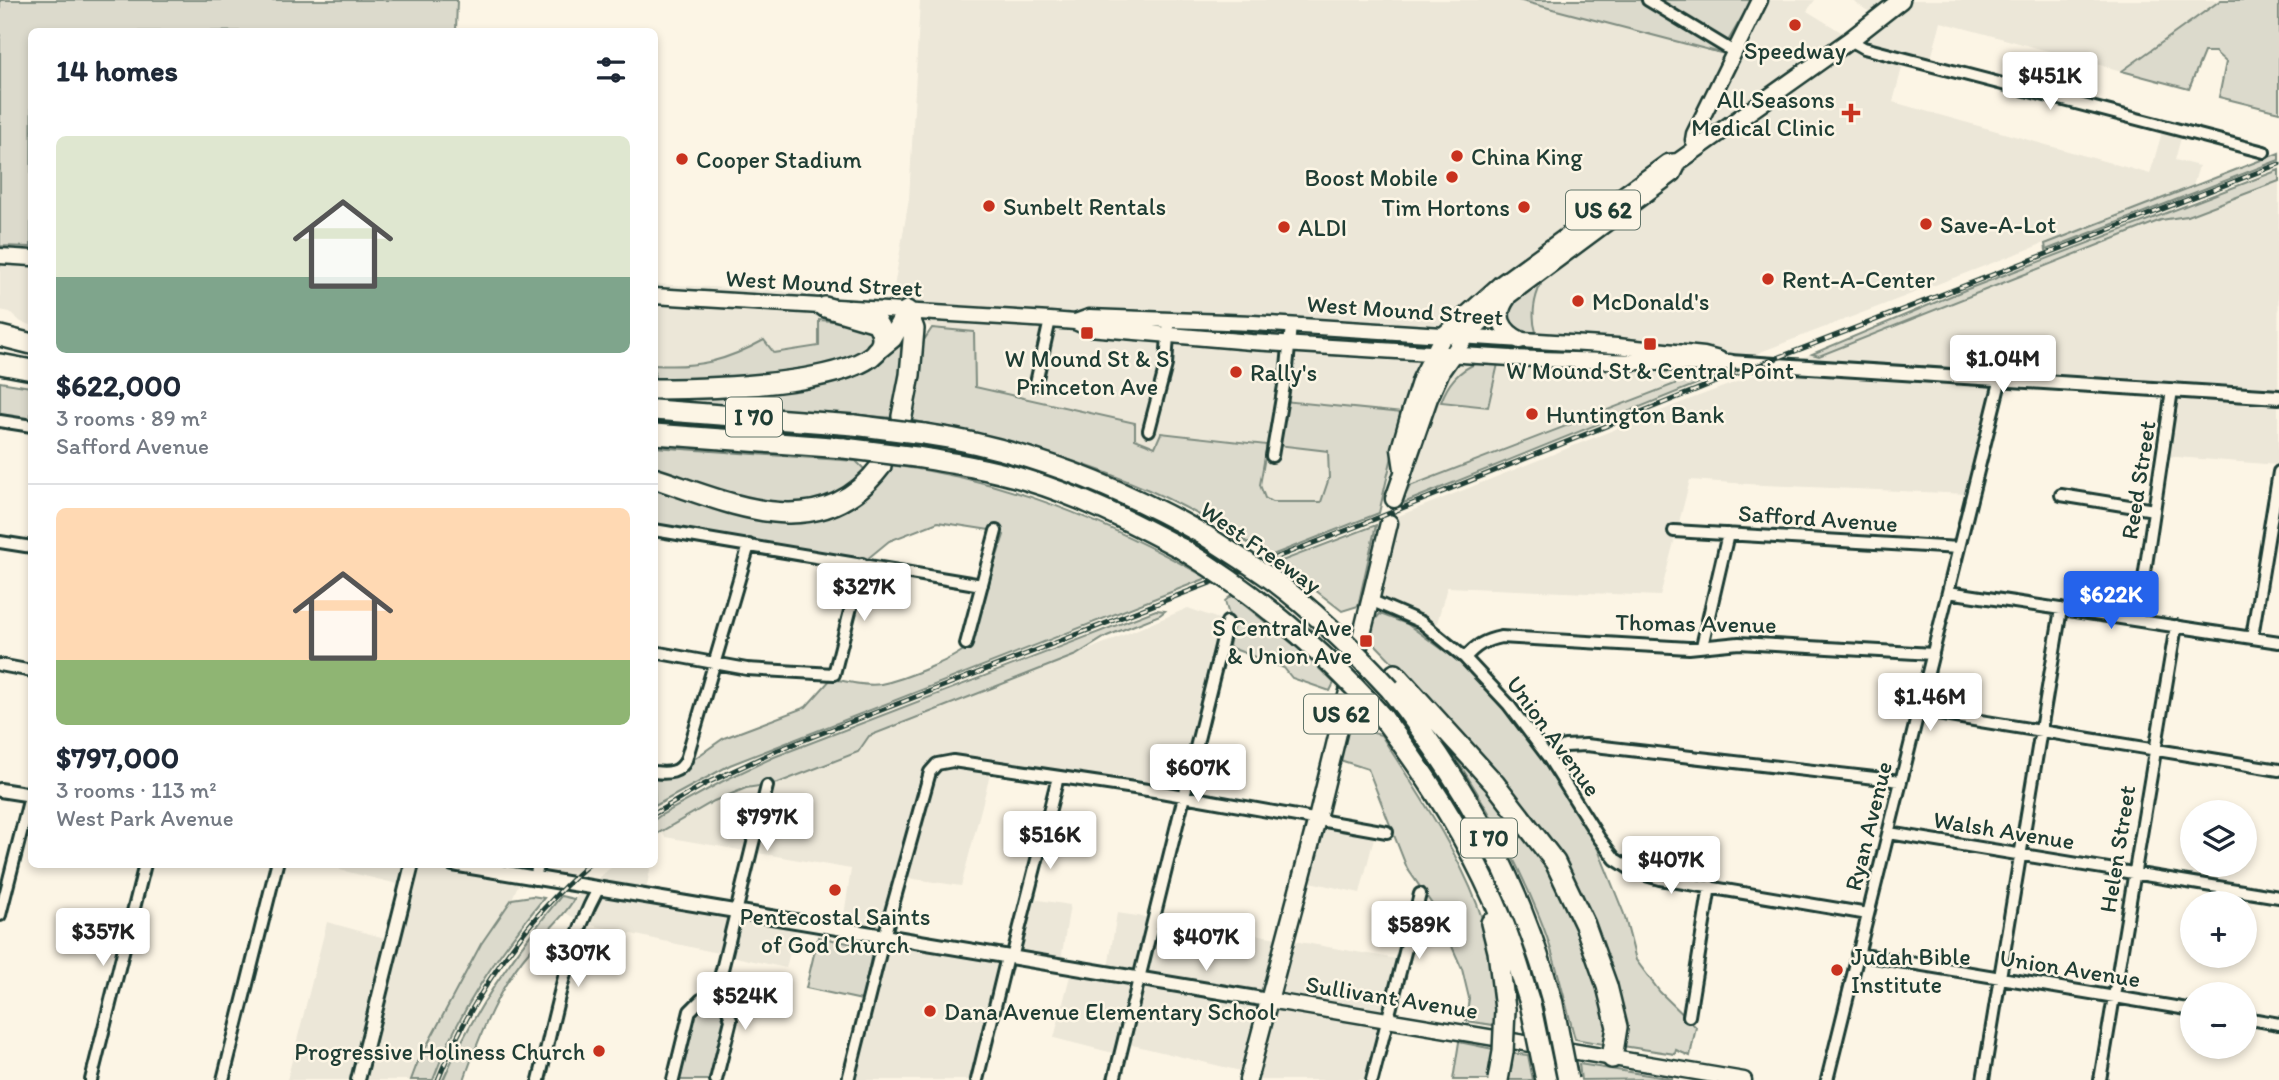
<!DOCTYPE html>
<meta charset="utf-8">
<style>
body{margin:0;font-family:Itim,sans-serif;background:#f2f2f3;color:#1f2937;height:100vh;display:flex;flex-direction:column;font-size:26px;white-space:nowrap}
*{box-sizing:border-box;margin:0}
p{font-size:23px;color:#747a83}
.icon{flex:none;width:38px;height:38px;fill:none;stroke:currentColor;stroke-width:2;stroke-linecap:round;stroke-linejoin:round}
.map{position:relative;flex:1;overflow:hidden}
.side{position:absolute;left:28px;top:28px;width:630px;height:840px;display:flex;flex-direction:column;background:#fff;border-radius:10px;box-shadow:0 4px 10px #0003}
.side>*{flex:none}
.tools{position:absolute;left:2180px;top:800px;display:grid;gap:14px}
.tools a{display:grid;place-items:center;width:77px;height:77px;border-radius:50%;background:#fff;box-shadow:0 4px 10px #0003;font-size:35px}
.price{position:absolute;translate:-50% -60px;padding:0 16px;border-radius:7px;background:#fff;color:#222;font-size:23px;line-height:46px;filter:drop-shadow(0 2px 4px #0008)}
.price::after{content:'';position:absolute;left:50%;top:42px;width:21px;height:16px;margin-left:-10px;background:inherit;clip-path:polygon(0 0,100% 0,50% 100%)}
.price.current{background:#2563eb;color:#fff}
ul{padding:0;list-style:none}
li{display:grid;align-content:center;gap:14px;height:371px;padding:0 28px}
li+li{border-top:2px solid #e0e1e3}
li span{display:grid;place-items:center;height:217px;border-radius:10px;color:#555}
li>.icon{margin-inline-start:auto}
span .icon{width:126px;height:126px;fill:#fffc;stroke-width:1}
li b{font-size:30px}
h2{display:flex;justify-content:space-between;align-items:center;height:84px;padding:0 28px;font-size:30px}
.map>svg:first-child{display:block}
.built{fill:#ece7d8}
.green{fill:#dcdacc;stroke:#7e8c80;stroke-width:2}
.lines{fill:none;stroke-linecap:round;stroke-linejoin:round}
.minor-casing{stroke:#1f3d34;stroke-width:16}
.tertiary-casing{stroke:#1f3d34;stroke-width:18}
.secondary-casing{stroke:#1f3d34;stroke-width:19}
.primary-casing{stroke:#1f3d34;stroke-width:21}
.motorway-casing{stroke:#1f3d34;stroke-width:24}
.minor{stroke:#fcf5e5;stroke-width:10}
.tertiary{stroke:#fcf5e5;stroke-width:12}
.secondary{stroke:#fcf5e5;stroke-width:14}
.primary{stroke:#fcf5e5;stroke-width:16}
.motorway{stroke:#fcf5e5;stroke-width:19}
.rail-casing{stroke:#1f3d34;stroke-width:5}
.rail{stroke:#fcf5e5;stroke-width:2.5;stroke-dasharray:8;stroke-linecap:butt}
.motorway-bridge-casing{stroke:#1f3d34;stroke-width:24;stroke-linecap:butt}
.motorway-bridge{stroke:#fcf5e5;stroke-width:19}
.poi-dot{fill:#c8321e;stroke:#fcf5e5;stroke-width:2.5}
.labels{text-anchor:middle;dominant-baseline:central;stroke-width:5;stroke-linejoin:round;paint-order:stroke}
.shield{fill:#fcf5e5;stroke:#617469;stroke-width:2}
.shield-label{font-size:23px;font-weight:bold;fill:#1f3d34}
.poi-label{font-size:24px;fill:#1f3d34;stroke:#fcf5e5;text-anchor:start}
.street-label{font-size:24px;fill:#1f3d34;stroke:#fcf5e5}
</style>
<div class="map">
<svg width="2279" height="1080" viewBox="0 0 2279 1080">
<rect width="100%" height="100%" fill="#fcf5e5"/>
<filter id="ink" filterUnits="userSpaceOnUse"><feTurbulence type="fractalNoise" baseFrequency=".0143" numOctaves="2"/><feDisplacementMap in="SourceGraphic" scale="14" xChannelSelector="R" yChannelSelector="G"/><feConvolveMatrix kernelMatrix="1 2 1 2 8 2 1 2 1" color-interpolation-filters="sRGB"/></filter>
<g filter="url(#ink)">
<path class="built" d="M920,0H1518L1721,53L1749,0H1815L1807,11L1851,38L1879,18L1851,0H2221L2122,71L1941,22L1929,66L1904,60L1893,102L2150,174L2163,129L2182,134L2175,160L2199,166L2193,186L1763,351L1726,372L1690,370L1675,384L1410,486L1387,478L1402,414L1329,451V478L1321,503L1272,502L1265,498L1260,485L1267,446L1155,447L1135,439L1134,423L975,387L974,333L932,328L892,299L909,199Z
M2279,181L2278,465L2164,456L2176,383L1999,371L1968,494L1763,485L1690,480L1660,596L1447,587L1432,641L1407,624L1358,606L1376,525L1688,400L1812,354L1819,356L2161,220L2187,216Z
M0,246L31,247V325L21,322L10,312L0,310Z
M654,284L819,293V346L773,353L764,340L737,355L702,365H655Z
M1188,608L1227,622L1184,796L992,767L961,886L901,877L884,937L1007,957L977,1080H848L884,937L842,929L851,869L665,837L661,831L714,801L746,788L827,765L858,752L869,736L1076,655Z
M1317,819L1376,830L1360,893L1301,880Z
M651,864L645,897L798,922L786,968L582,923L566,913L574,899L614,865Z
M342,865H477L522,876L508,908L481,944L417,1064L411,1080H287L327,922L392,940L406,886L340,870Z
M1027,898L1070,905L1060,966L1012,958Z
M1117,913L1219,928L1403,960L1372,1080H1248L1249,1073L1124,1043L1121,1055L1054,1038L1072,968L1107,974Z"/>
<path class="green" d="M0,0H457L456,31L32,32L31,247L0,246Z
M1518,0H1752L1721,53Z
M2221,0H2279V112L2219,97L2226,62L2215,52H2204L2189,89L2122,71Z
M2279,153V160L2046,250L2045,244Z
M2279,170V181L2187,216L2161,220L1819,356L1812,354L1965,290Z
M1541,280V284C1534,298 1531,316 1536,332H1519L1507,324L1510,301Z
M819,320L860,323L871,327V348L842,363L766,376L655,382L654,365C698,368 726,361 764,340L774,353L819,346Z
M932,328L974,332L975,387L1135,423V439L1155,447L1161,433L1267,445L1260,485L1265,498L1272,502H1321L1329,478L1328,451L1277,445L1284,401L1402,413L1379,513L1270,556C1225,529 1180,502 1132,483C1060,453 986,434 909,420L922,343Z
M905,331L896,418L655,400L654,395L791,388Z
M1477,363L1498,364L1488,407L1441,402C1448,383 1458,371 1477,363Z
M1690,370L1726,372L1401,504L1410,486L1675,384Z
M0,382L31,387V423L0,418Z
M654,447L856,461L869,474L845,494L777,508L655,474Z
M890,465C1006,479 1107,521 1207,578L730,765L655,806L654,777L683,771L694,759L724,738L806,707L831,679C847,681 866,687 881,684C901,680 961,658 972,642L986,589L1004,535L996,531L938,522L889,541L866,560L655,527V486C715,506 793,545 853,506C868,496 879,479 890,465Z
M1376,525L1358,606L1342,611L1279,562Z
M1232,595L1299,649L1334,683L1330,691L1292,678L1284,668L1229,647L1232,626L1225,601Z
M1156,610L1165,611L1160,615L1107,636L1076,655L869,736L858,752L778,783L746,788L714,801L655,835L654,820L661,815L723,781L774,757Z
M1380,614L1407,624L1464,665L1507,713L1547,766L1595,842L1624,914L1636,960L1660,992L1696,1027L1690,1056L1676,1050L1675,1054L1623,1046C1611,994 1604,939 1580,891C1555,841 1518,800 1481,758C1444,717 1407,676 1368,637L1373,622Z
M1347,726L1381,735C1415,789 1454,844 1477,904C1492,943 1495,985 1499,1026L1466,1021L1469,998L1462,969L1436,910L1407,868L1368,769L1340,760Z
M1436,729L1529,833L1569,901L1609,1009L1607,1041L1603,1044L1575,1039C1564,998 1555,955 1539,916C1512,849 1477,788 1436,729Z
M532,896L544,898C497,955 459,1010 433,1080H411L417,1064L481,944L512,899Z
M561,896L574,899C563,919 545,932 531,949C499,985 480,1035 464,1080H443C474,1010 513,955 561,896Z
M818,937L873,948L862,1000L806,988Z
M709,1004L721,1009L727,1021L713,1080H677L692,1018L697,1010Z
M1459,1042L1498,1050L1492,1080H1453Z
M1509,1053L1528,1055L1533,1080H1504Z
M1579,1064L1673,1079L1581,1080Z"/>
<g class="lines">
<defs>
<path id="minor" d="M1648,0L1734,52
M1850,40L1864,48L2264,152
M1036,383L1050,320
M0,421L32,426
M1149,430L1166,365L1169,320
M1272,456L1287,368L1291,325
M2061,495L2154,510
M654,530L982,585
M1674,531L1959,548
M0,542L32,547
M1948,592L2279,642
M1370,600L1421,622L1465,658L1508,704L1548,757L1599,838L1615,859L1635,872L1660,879L1868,914
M2138,619L2172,390
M2252,637L2279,472
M966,644L996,531
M1702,646L1728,534
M654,652L747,669L834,674L862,564
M1465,658C1475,646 1485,640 1501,637L1689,648L1739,643L1933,654
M0,665L32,671
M1919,711L2279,770
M1548,757L1565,746L1586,745L1901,781
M654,772C668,774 680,773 686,760L749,545
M1889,833L2279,897
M535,879L538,864
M0,915L32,789
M1857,954L2193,1010
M1012,958L1058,777
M716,994L767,786
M716,994L727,1007L731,1020L716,1080
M1689,1016L1710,886
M2245,1018L2279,1024
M91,1080L145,864
M223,1080L277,864
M539,1080C555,1016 566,948 598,889
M673,1080L690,1011L701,1000L716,994
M848,1080L884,937L930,772L937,764L953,761L1161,792L1387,832
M977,1080L1007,957
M1114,1080L1227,622
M1372,1080L1420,894
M1827,1080L2001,378
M1983,1080L2061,609
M2100,1080L2176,626"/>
<path id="tertiary" d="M1730,362L2279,397
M0,790L32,795
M453,864L1268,1000
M358,1080L412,864"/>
<path id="secondary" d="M1698,147L1693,140L1694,134L1760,0
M0,256L32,258
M654,296L1050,320L1075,322L1089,328L1251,342L1511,358L1704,364L1730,362
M1075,322L1089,317L1253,323L1617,346L1704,355L1719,359
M1268,1000L1744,1080"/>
<path id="primary" d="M1507,298C1494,316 1502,331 1520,340
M1403,469L1400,449L1411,410L1421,379L1443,336L1500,285L1668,163L1678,162L1850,40L1901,0
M1394,499L1429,398L1441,371L1465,337L1510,294L1673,173L1677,165
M1248,1080L1317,819L1389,523"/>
<path id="motorway" d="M0,336L32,344
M876,351L892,338L907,311
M0,364L32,370
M654,389C682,389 923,388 876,322L825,307
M654,410L854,425
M902,416L910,375L914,329L907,311
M654,434L844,448
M924,434C1024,448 1118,486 1206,536
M916,457C953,463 990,469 1026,480C1080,496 1132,522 1182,549
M654,478C733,504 820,547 881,466
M1395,674L1495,784L1555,862L1585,925L1607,986L1617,1027L1612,1058
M1390,689C1468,787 1520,884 1553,1004
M1383,718C1431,781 1473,848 1503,922C1514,948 1521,976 1530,1003
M1491,923L1498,951L1505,1009"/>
</defs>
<use href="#minor" class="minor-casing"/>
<use href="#tertiary" class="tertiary-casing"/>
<use href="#secondary" class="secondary-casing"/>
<use href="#primary" class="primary-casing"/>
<use href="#motorway" class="motorway-casing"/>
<use href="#minor" class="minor"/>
<use href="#tertiary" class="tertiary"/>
<use href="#secondary" class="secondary"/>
<use href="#primary" class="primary"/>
<use href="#motorway" class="motorway"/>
<defs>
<path id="rail" d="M654,814L705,784L778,750L1355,527L1718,381L2279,164
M438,1080C470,999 523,922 589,864"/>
</defs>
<use href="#rail" class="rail-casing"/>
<use href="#rail" class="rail"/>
<defs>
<path id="motorway-bridge" d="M854,425L924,434
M844,448L916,457
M1206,536C1229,551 1252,565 1274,581C1317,613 1354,650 1390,689
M1182,549C1258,595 1324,651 1383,718
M1530,1003L1546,1080
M1553,1004L1568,1080
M1498,1080L1503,1052L1505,1009"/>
</defs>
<use href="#motorway-bridge" class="motorway-bridge-casing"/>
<use href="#motorway-bridge" class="motorway-bridge"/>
</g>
</g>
<g class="poi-dot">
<circle cx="1795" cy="25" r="7"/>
<path d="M1847.5 102.5h7v7h7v7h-7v7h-7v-7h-7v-7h7z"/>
<circle cx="1457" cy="156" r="7"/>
<circle cx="682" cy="159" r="7"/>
<circle cx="1452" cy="177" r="7"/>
<circle cx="989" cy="206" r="7"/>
<circle cx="1524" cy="207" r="7"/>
<circle cx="1926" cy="224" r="7"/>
<circle cx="1284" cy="227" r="7"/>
<circle cx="1768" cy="279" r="7"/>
<circle cx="1578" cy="301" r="7"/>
<rect x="1080" y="326" width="14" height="14" rx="3.5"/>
<rect x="1643" y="337" width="14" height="14" rx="3.5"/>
<circle cx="1236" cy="372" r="7"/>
<circle cx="1532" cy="414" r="7"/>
<rect x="1359" y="634" width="14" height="14" rx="3.5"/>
<circle cx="835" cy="890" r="7"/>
<circle cx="1837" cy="970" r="7"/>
<circle cx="930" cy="1011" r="7"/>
<circle cx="599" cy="1051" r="7"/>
</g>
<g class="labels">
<g class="shield">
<rect x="1566" y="190.5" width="74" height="39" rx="5"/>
<rect x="726" y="397.5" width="56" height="39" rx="5"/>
<rect x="1304" y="694.5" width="74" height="39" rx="5"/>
<rect x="1461" y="818.5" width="56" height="39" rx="5"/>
</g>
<g class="shield-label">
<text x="1603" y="210">US 62</text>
<text x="754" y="417">I 70</text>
<text x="1341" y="714">US 62</text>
<text x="1489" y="838">I 70</text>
</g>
<g class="poi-label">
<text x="1795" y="50" text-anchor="middle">Speedway</text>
<text x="1835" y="99" text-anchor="end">All Seasons<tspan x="1835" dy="28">Medical Clinic</tspan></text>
<text x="1471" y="156">China King</text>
<text x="696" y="159">Cooper Stadium</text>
<text x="1438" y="177" text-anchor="end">Boost Mobile</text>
<text x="1003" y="206">Sunbelt Rentals</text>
<text x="1510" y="207" text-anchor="end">Tim Hortons</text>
<text x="1940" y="224">Save-A-Lot</text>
<text x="1298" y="227">ALDI</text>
<text x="1782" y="279">Rent-A-Center</text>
<text x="1592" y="301">McDonald's</text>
<text x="1087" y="358" text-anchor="middle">W Mound St &amp; S<tspan x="1087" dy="28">Princeton Ave</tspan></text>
<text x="1650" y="370" text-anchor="middle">W Mound St &amp; Central Point</text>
<text x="1250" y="372">Rally's</text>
<text x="1546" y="414">Huntington Bank</text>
<text x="1352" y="627" text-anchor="end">S Central Ave<tspan x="1352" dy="28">&amp; Union Ave</tspan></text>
<text x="835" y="916" text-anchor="middle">Pentecostal Saints<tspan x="835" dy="28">of God Church</tspan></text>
<text x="1851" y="956">Judah Bible<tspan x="1851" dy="28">Institute</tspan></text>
<text x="944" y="1011">Dana Avenue Elementary School</text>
<text x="585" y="1051" text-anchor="end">Progressive Holiness Church</text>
</g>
<g class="street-label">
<text transform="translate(824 283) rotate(3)">West Mound Street</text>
<text transform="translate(1405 310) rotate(4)">West Mound Street</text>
<text transform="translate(2138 480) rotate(-81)">Reed Street</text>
<text transform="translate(1818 518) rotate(4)">Safford Avenue</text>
<text transform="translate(1261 547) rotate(35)">West Freeway</text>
<text transform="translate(1696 623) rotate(1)">Thomas Avenue</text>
<text transform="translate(1554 736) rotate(54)">Union Avenue</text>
<text transform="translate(1868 826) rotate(-76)">Ryan Avenue</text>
<text transform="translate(2004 830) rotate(9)">Walsh Avenue</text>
<text transform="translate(2117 849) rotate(-81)">Helen Street</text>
<text transform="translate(2070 968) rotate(9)">Union Avenue</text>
<text transform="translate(1392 997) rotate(9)">Sullivant Avenue</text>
</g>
</g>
</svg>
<div class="tools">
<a><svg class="icon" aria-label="layers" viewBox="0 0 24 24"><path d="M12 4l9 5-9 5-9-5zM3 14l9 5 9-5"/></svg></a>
<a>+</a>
<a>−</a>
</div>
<b class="price" style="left:2050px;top:112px">$451K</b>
<b class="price" style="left:2003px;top:395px">$1.04M</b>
<b class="price" style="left:864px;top:623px">$327K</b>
<b class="price current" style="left:2111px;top:631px">$622K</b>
<b class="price" style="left:1930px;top:733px">$1.46M</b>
<b class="price" style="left:1198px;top:804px">$607K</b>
<b class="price" style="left:767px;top:853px">$797K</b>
<b class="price" style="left:1050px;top:871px">$516K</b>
<b class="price" style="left:1671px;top:896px">$407K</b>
<b class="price" style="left:1419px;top:961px">$589K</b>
<b class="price" style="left:103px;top:968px">$357K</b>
<b class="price" style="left:1206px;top:973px">$407K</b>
<b class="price" style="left:578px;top:989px">$307K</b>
<b class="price" style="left:745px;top:1032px">$524K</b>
<section class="side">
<h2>14 homes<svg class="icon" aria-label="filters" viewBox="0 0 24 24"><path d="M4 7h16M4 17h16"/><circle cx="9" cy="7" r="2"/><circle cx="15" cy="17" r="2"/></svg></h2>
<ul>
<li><span style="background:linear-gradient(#dfe7d0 65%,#7fa58c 0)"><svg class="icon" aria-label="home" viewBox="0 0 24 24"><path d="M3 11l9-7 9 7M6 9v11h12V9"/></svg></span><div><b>$622,000</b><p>3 rooms · 89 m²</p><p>Safford Avenue</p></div></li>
<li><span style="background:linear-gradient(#ffd9b3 70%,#8fb573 0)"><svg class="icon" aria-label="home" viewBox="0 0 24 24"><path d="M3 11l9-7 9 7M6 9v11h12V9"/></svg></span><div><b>$797,000</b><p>3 rooms · 113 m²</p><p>West Park Avenue</p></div></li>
</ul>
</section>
</div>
